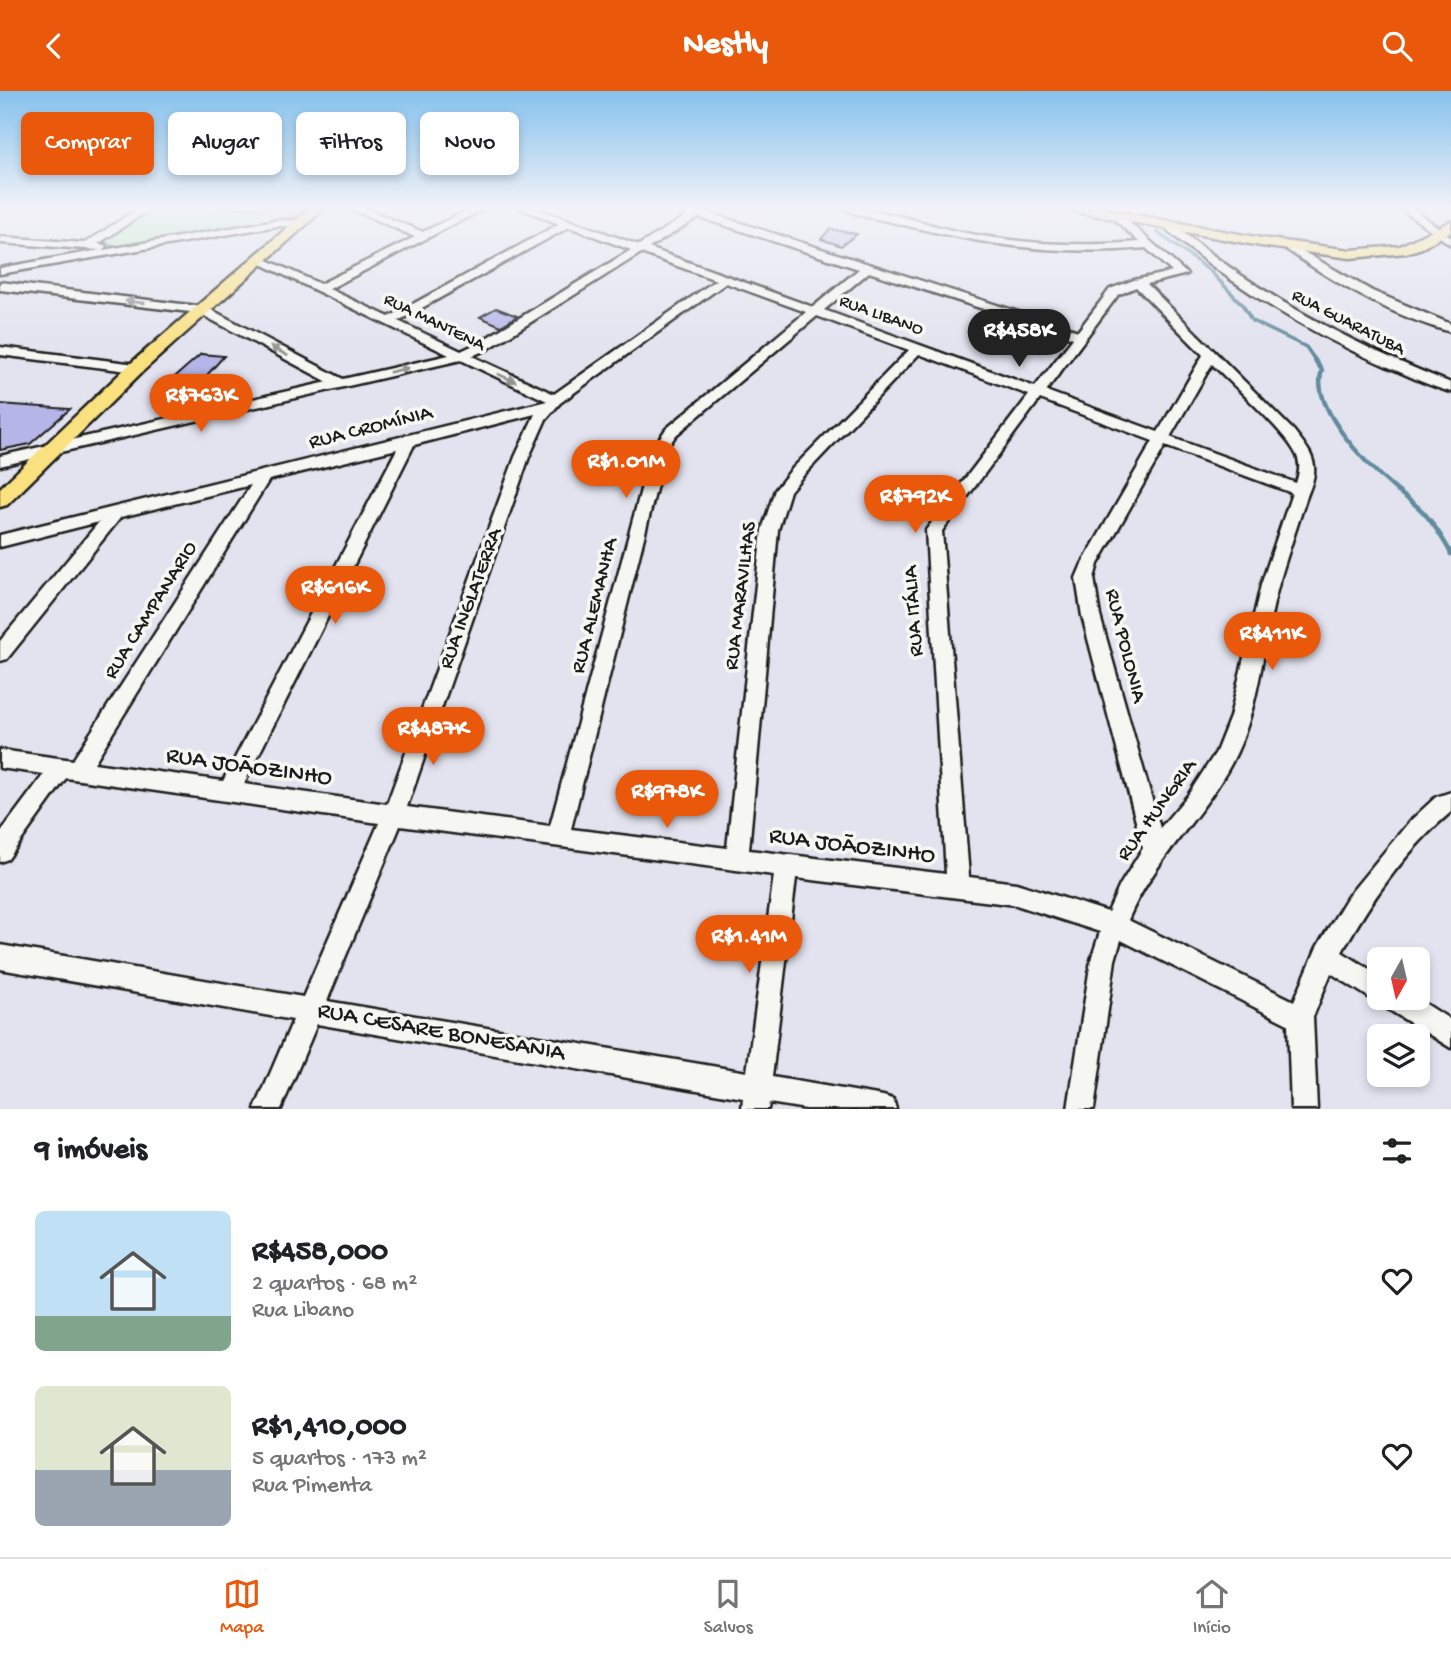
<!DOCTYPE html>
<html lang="pt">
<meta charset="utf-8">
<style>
body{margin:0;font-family:"Gochi Hand",sans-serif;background:#f6f6f6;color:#202124;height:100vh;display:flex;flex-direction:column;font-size:26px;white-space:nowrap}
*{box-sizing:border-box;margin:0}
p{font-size:23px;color:#757577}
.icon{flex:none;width:38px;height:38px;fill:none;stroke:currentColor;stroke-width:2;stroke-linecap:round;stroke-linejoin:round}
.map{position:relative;height:1018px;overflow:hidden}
.sheet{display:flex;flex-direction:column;background:#fff;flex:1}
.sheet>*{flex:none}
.hud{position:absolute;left:21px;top:21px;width:700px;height:63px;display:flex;gap:14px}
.needle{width:46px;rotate:188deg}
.fabs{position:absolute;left:1367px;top:856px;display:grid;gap:14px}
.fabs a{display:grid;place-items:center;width:63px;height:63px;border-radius:10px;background:#fff;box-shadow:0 4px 10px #0003;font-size:35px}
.price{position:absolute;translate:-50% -60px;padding:0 16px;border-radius:24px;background:#ea580c;color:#fff;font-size:23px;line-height:46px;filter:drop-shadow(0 2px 4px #0008)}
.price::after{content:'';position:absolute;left:50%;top:42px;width:21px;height:16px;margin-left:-10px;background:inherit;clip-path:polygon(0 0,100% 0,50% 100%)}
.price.selected{background:#222;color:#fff}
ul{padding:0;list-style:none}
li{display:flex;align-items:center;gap:21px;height:175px;padding:0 35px}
li span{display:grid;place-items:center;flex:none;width:196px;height:140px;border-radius:10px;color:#555}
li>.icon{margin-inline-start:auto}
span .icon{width:84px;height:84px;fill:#fffc;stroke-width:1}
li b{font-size:30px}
h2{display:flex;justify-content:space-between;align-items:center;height:84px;padding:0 35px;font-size:30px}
.tag{padding:0 24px;border-radius:10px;background:#fff;box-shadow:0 4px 10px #0003;font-size:24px;line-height:63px}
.tag.selected{background:#ea580c;color:#fff}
header{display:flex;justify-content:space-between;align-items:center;height:91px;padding:0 35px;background:#ea580c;color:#fff;font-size:32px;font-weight:700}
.menu{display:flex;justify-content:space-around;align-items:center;height:98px;border-top:2px solid #e0e0e0;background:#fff;font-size:19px;color:#757577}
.menu a{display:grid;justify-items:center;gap:4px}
.menu .selected{color:#ea580c}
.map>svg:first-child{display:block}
.green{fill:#b1edb2;stroke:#668467;stroke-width:2}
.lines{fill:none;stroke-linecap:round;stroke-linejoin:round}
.stream-far2{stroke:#638b9e;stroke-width:3.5}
.stream-far1{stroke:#638b9e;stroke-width:4.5}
.stream{stroke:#638b9e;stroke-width:5}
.building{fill:#b5b6e7;stroke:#1c1c1c;stroke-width:2}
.minor-casing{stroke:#1c1c1c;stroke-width:5}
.major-casing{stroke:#1c1c1c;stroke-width:5}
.minor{fill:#f6f6f2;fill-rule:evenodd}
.major{fill:#fae180;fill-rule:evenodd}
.oneway{fill:#949492}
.labels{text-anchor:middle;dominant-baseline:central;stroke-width:7;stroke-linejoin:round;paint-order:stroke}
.far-street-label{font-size:18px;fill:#1c1c1c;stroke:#f6f6f2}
.street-label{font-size:21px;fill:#1c1c1c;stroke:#f6f6f2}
.near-street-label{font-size:24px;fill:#1c1c1c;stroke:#f6f6f2}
</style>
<header><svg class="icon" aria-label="back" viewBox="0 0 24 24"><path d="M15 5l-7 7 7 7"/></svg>Nestly<svg class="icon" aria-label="search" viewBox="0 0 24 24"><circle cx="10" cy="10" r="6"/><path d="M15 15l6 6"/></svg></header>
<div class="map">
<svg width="1451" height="1018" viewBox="0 0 1451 1018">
<rect width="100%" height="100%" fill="#e2e3ef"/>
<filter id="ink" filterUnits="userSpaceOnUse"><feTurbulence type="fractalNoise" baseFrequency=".0143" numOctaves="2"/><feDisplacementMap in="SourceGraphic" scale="14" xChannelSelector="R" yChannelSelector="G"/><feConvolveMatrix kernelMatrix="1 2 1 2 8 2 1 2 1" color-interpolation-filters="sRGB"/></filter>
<g filter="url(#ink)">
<path class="green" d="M151,117H306L297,125L120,155L110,154L103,149Z"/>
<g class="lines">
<path class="stream-far2" d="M1157,141L1210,180L1242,213L1252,230L1306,256L1315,269"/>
<path class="stream-far1" d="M1314,268L1322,279C1309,316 1368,375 1395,398C1404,406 1415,412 1424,422C1435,434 1443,448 1451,462"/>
<path class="stream" d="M1450,460L1451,463"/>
</g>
<path class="building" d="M830,138L857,143L841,155L821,148Z
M496,217L517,225L501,235L480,226Z
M201,263L224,265L185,309L152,306Z
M0,313L70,318L30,353L0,359Z"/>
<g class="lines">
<defs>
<path id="minor" d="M139,117H151L98,153L105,154L106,156L103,159L277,129L300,130L305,133L300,136L277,135L0,183V177L100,159L0,152V146L85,152Z
M350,117H364L423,141L472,117H485L329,198L389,226L559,133L520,117H535L639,154L689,123L677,117H711L706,121L1078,240L1110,198L1134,189L1172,181L1146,157C1055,165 984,154 896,132C880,128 858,126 845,117C882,117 920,132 956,140C1017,153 1077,156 1139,151L1111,125L1120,123L1187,183L1147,193L1294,340C1303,352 1316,365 1314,382C1313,393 1308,401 1305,411C1296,438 1287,465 1279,492C1262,552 1261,618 1231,673C1201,728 1153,770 1128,829L1294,910L1317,856L1348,805L1409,731L1436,706L1451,701V721C1406,759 1370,810 1342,861L1379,884V906H1415L1451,929V957L1383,915L1381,909L1370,907L1331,882L1313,926L1317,1018H1291L1288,933L1121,849L1115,869L1094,1018H1068L1091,869L1100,841L1016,814L796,787L772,986L883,1005L893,1008L896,1018H806L769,1012L768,1018H742L743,1007L317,933L281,1018H255L293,929L0,878V854L303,906L379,732L66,687L8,768L0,771V742L44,683L0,677V659L73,669L251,394L121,426L7,568L0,570V550L99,431L0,456V444L547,310L461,269L0,375V365L328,291L199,222L0,199V191L206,216L343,288L449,264L253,169L263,167L320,193L415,146ZM699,126L859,178L813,216L649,157ZM569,136L631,159L478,252L461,260L398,230ZM641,162L716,189L554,303L472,265L488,258ZM869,181L1073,247L1035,296L824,219ZM726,192L806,221L666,338L652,358L550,735L407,716L529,366L546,328L560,312ZM1136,196L1203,264L1158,341L1046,300L1118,204ZM817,225L909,259L791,379L775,399L762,439L727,757L571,738L666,358L676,344ZM919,263L1029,304L926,439L946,783L749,759L778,439L790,400L801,387ZM1212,273C1231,292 1288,343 1297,365C1301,374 1299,383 1296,392L1170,346ZM1040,308L1153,350L1082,473L1076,487L1082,525L1143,757L1120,794L1108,821L1016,792L969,786L942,440ZM535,323L515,366L387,713L244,693L414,354ZM1165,355L1292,402L1261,494L1230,626L1216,661L1188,704L1160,737L1100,525L1094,487L1098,473ZM397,358L223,690L94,672L269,389ZM400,735L774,784L747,981L327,910Z
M1400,117H1412L1451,146V154Z
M1165,133H1173C1257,203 1349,252 1451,292V301C1429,295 1407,284 1386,275C1305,240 1232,195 1165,137Z
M1290,153L1372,200L1451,233V241C1392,225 1336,193 1286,158V154Z
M0,256L136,273L143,277L136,281L0,264Z"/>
<path id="major" d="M310,117H325L142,281L7,414L0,416V397L130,273Z
M1070,117H1099L1261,147L1350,159L1400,155L1451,130V140L1422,157L1406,162L1350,167L1261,155L1077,121Z"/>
</defs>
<use href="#minor" class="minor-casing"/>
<use href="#major" class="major-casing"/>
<use href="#minor" class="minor"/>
<use href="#major" class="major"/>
</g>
<defs><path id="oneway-solid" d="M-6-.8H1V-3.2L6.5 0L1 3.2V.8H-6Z" transform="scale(1.75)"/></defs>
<g class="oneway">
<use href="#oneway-solid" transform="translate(135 211) rotate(-174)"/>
<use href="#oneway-solid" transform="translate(279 260) rotate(-152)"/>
<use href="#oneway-solid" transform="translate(399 279) rotate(-13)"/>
<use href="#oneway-solid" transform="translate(507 287) rotate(24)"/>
</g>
</g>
<linearGradient id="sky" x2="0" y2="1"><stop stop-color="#85c1ed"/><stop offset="0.45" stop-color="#f2f2f8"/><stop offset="1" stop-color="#f2f2f8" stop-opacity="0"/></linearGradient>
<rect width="1451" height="260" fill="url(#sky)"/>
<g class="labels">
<g class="far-street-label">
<text transform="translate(881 225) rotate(20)">RUA LIBANO</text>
<text transform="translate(434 232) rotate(26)">RUA MANTENA</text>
<text transform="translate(1348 232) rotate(27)">RUA GUARATUBA</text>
</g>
<g class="street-label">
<text transform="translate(371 338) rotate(-14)">RUA CROMÍNIA</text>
<text transform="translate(742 505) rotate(-83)">RUA MARAVILHAS</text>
<text transform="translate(472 508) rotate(-70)">RUA INGLATERRA</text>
<text transform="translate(596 515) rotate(-76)">RUA ALEMANHA</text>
<text transform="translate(152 520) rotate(-58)">RUA CAMPANARIO</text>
<text transform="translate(915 520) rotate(-94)">RUA ITÁLIA</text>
<text transform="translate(1124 555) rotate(76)">RUA POLONIA</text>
<text transform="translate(1158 720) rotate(-54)">RUA HUNGRIA</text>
</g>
<g class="near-street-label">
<text transform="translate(249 677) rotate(8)">RUA JOÃOZINHO</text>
<text transform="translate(852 756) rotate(7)">RUA JOÃOZINHO</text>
<text transform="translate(441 942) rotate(10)">RUA CESARE BONESANIA</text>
</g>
</g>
</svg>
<div class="fabs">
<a><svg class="needle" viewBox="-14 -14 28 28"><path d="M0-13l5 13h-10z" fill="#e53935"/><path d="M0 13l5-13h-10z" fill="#757577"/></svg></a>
<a><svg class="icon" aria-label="layers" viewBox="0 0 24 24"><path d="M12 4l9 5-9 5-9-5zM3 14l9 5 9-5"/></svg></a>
</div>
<b class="price selected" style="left:1019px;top:278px">R$458K</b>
<b class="price" style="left:201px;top:343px">R$763K</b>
<b class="price" style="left:626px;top:409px">R$1.01M</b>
<b class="price" style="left:915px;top:444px">R$792K</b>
<b class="price" style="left:335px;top:535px">R$616K</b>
<b class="price" style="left:1272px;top:581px">R$411K</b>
<b class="price" style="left:433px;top:676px">R$487K</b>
<b class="price" style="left:667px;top:739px">R$978K</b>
<b class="price" style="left:749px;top:884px">R$1.41M</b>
<div class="hud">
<a class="tag selected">Comprar</a>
<a class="tag">Alugar</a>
<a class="tag">Filtros</a>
<a class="tag">Novo</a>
</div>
</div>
<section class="sheet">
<h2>9 imóveis<svg class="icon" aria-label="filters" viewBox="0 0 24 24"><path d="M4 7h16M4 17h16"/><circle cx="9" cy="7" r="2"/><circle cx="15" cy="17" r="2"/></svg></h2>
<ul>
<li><span style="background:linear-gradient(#bfe0f5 75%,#7fa58c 0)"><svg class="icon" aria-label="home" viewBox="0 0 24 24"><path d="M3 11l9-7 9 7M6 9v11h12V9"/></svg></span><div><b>R$458,000</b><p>2 quartos · 68 m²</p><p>Rua Libano</p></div><svg class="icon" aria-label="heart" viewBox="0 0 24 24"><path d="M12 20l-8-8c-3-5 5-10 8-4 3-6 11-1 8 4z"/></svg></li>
<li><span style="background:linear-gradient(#dfe7d0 60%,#9aa5b1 0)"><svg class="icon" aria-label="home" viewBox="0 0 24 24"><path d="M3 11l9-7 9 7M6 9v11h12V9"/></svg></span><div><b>R$1,410,000</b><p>5 quartos · 173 m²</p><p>Rua Pimenta</p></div><svg class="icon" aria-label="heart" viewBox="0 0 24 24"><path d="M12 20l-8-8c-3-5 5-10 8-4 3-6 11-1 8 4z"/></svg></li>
</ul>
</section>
<nav class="menu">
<a class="selected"><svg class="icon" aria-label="map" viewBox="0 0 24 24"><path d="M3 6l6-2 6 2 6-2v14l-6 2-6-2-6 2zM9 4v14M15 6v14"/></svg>Mapa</a>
<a><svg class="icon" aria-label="saved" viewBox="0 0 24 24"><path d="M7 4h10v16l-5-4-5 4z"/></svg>Salvos</a>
<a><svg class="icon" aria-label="home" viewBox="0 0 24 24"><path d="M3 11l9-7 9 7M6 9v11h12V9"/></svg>Início</a>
</nav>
